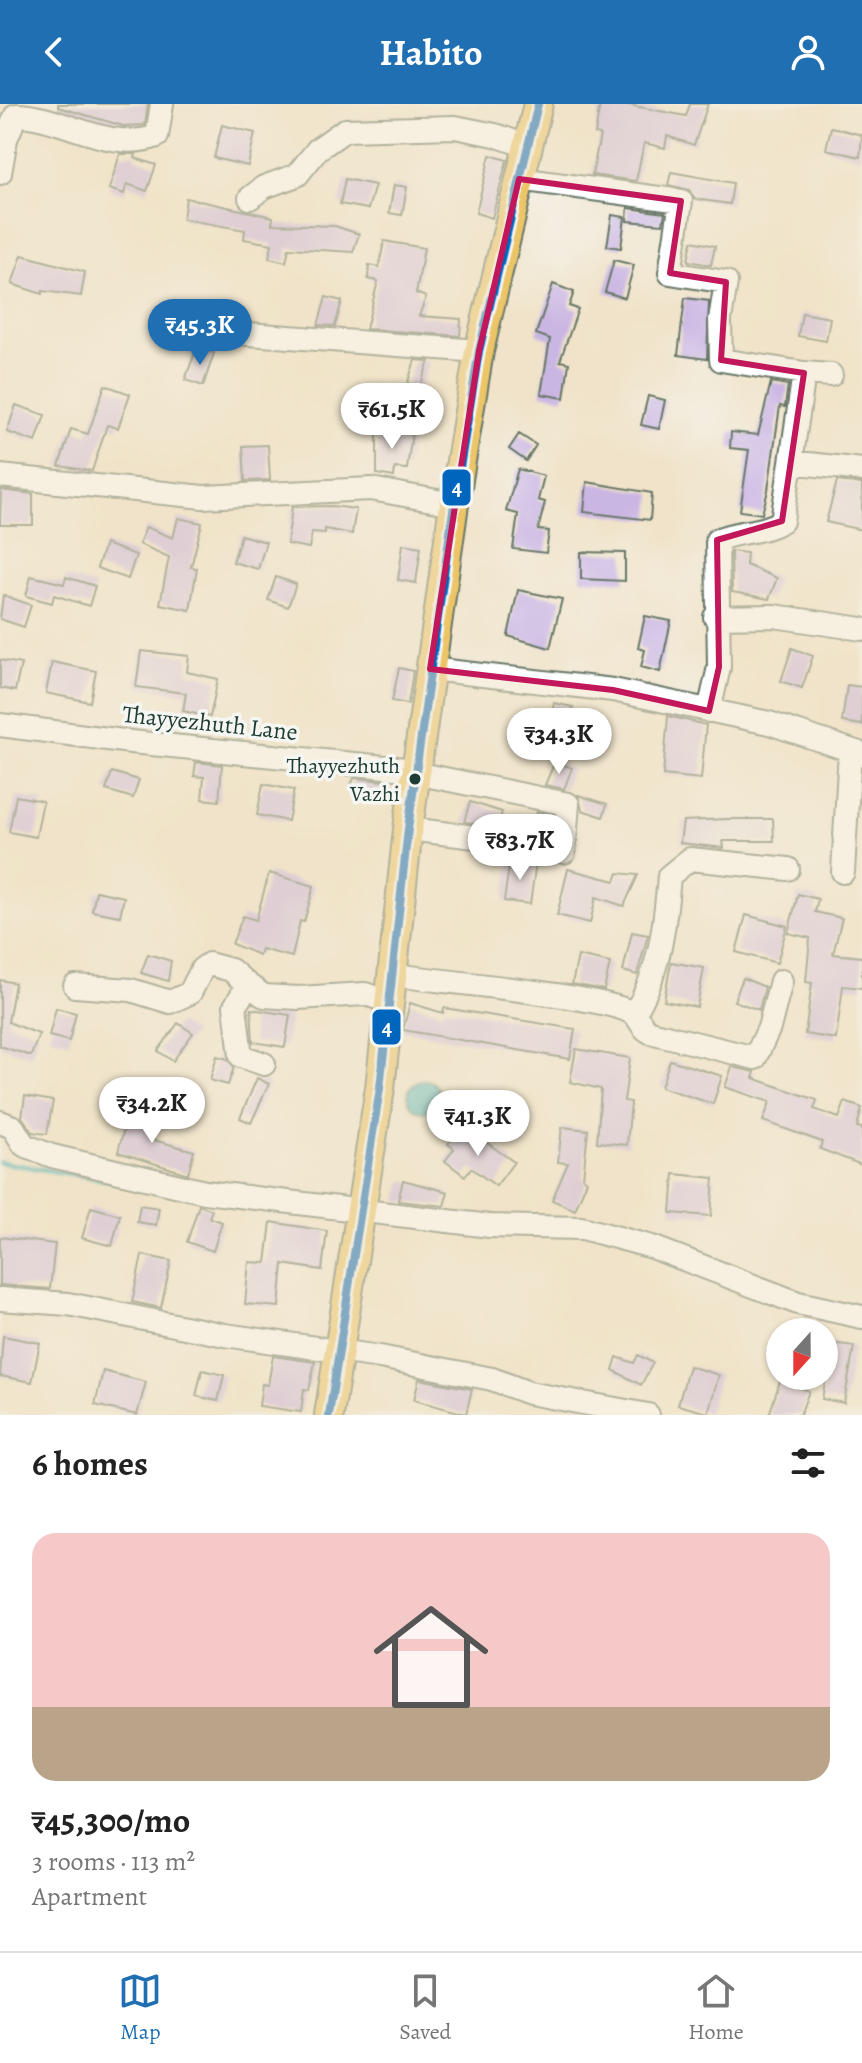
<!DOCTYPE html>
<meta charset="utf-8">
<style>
body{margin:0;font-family:Alegreya,serif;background:#f2f2f2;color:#222;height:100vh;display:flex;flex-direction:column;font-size:30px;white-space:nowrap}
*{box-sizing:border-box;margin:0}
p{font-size:26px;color:#767676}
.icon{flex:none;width:44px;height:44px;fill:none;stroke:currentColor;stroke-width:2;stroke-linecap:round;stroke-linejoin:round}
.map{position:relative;height:1311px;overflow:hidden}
.drawer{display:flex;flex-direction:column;background:#fff;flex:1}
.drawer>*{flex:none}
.needle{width:52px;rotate:201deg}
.fabs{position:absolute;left:766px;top:1214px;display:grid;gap:16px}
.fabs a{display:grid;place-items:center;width:72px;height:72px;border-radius:50%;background:#fff;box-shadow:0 2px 6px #0004;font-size:40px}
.price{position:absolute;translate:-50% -68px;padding:0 18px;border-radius:28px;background:#fff;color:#222;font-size:26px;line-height:52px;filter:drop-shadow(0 2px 4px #0008)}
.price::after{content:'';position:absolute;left:50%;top:48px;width:24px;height:18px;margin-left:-12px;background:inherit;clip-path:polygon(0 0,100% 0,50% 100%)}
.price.current{background:#1f6fb2;color:#fff}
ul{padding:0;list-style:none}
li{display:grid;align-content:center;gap:16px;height:424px;padding:0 32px}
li+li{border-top:2px solid #e0e0e0}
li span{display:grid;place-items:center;height:248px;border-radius:24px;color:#555}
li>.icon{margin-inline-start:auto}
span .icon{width:144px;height:144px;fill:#fffc;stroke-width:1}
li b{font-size:34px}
h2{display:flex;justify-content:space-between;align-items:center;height:96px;padding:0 32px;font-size:34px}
header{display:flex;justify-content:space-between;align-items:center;height:104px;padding:0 32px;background:#1f6fb2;color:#fff;font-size:36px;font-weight:700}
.tab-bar{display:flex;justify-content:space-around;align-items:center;height:112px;border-top:2px solid #e0e0e0;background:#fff;font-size:22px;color:#767676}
.tab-bar a{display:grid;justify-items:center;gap:4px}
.tab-bar .current{color:#1f6fb2}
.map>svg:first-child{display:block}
.water{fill:#40b0ba;stroke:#307677;stroke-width:2}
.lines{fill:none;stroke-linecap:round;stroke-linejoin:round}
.stream{stroke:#40b0ba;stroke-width:5}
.building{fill:#cab6e3}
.minor-casing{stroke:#687768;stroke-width:26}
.major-casing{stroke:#687768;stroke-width:32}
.minor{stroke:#fff;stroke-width:22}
.major{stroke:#edc569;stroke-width:28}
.bus-1-casing{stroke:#f6f6f2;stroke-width:14}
.bus-1{stroke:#0065bd;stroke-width:8}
.marked{fill:none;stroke:#c2185b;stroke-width:6;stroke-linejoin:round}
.bus-dot{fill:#1f3d34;stroke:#f6f6f2;stroke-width:3}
.labels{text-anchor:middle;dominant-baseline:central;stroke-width:7;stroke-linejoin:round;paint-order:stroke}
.bus-label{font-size:22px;fill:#1f3d34;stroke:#f6f6f2;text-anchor:end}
.street-label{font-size:24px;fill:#1f3d34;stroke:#f6f6f2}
.line-badge{stroke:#f6f6f2;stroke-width:3}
.badge-label{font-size:22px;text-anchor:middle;font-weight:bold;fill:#fff}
</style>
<header><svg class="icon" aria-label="back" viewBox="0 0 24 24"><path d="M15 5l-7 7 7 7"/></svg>Habito<svg class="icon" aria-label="person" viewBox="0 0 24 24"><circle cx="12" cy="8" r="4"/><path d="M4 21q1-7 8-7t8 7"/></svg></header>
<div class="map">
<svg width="862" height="1311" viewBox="0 0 862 1311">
<rect width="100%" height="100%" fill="#f6f6f2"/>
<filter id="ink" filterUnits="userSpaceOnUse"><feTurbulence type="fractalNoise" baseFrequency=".0125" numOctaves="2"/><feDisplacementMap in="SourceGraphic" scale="16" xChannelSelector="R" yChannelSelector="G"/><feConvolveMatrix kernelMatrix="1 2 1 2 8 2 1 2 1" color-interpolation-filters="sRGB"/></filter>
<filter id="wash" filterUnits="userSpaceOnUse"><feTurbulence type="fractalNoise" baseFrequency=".006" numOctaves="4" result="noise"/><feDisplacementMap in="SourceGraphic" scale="32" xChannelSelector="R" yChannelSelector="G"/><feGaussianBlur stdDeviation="1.8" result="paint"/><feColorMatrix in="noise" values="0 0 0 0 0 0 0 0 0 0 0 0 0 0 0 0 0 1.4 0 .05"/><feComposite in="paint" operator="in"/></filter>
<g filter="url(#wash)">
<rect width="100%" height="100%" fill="#f0e3c9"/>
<path class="water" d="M408 992a16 16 0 1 1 32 0a16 16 0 1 1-32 0Z"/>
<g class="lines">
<path class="stream" d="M0,1058L113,1077"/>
</g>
<g id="blocks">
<path class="building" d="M58,0H148L145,21L123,22L58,3Z
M600,0H624L686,12L690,0H708L694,41L667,32L665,44L644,39L636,77L592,71L600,31L595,30Z
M222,21L255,29L248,62L214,54Z
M831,23L862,31L860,53L826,45Z
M120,50H136L135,54L156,61L147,87L127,80L124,90L109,85Z
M490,51L507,56L492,114L476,109Z
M671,68L733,79L730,100L695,95L689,86L668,81Z
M345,75L375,81L368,105L340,100Z
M394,81L407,83L402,111L389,109Z
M186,94L273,113L272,120L335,122L359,130L353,148L289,144L286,158L269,154L272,140L244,135L245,126L183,115Z
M628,104L665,109L663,120L627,117Z
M612,111L625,113L621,144L607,142Z
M384,137L424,144L416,189L426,193L419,212L461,215L460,232L366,225L378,177L368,175L369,161L379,163Z
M692,137L715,142L711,161L688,157Z
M22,151L85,168L81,192L43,187L42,190L12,180Z
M614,156L634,161L625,194L605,188Z
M553,180L574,188L569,202L578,205L560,257L569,259L564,294L541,290L550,235L536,230Z
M326,193L342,197L335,222L318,221Z
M685,194L709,197L707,255L678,251Z
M802,209L830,214L826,237L798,232Z
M197,243L214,249L203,282L185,276Z
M415,256L429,257L414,300L402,296Z
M771,278L788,281L785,303L780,302L768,386L762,410L740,407L749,346L730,344L731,328L758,331Z
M105,281L130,290L118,324L107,321L92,367L59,362L71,325L88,330Z
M648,292L665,296L659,325L641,321Z
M16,301L45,311L36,338L7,328Z
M377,324L412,329L407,365L395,364L394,373L377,370Z
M519,330L536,341L526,357L509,345Z
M268,341L270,376L245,377L243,342Z
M518,365L544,372L538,396L545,398L538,426L549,427L546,449L513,445L518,410L506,407Z
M837,377L862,380V426L826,418Z
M587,378L652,389L650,416L584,408Z
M1,386L33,390V421H0Z
M332,402L356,405L352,430L325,425V429L312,428L309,444L287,440L292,403Z
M178,414L202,419L191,463L197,464L190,506L160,500L169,453L139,440L146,423L173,434Z
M241,431L266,438L258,465L233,458Z
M105,440L136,451L128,475L97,464Z
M403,440L421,443L416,479L398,476Z
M731,447L747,449L746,461L777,474L769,495L732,488Z
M581,448L625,449V477L581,475Z
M31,472L64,480L66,473L95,482L89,502L54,491L52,499L26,492Z
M276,473L296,480L288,503L268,496Z
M518,486L562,495L550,544L508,532Z
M3,491L31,501L24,523L0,515Z
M645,512L671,517L660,568L641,563L645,546L638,544Z
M792,544L813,552L802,584L781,577Z
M141,547L189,552L187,568L218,575L210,613L183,607L186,589L136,583Z
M0,556L21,560L15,587L0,584Z
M52,558L96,567L90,598L46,589Z
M399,564L413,567L408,600L392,597Z
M847,581L862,583V621L842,618Z
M554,599L573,603L568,623L550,619Z
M668,612L706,621L701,675L663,671Z
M555,657L572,664L564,685L545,681Z
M196,658L222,661L219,697L202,695L204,673L194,672Z
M112,668L139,676L133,694L106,686Z
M354,674L385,677L390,679L384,694L351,681Z
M263,680L294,686L288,717L257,711Z
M578,691L607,700L603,713L582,706Z
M16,692L43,697L36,733L9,728Z
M470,698L502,708L496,727L486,720L464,718Z
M537,708L553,711L551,734L530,727Z
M728,715H773L774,737H723L724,744L680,739L683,717Z
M510,755L536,758L530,800L504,797Z
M568,765L615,777L618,769L638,771L624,802L596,793L590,819L557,811Z
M269,769L314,782L304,818L300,817L292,853L261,845L259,851L232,840L243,812L256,816Z
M96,787L124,793L120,812L92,807Z
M798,790L818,795L815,808L842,814L833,850L862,853V884L843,882L836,935L805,930L812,879L806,878L810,834L788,829Z
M746,811L787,822L777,859L736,848Z
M632,828L648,831L637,871L623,867Z
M148,850L171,857L168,877L141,869Z
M578,852L610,859L604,886L572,880Z
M671,858L704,864L697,903L664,897Z
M743,874L765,883L759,906L734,897Z
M0,876L15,879L8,918L39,930L31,952L0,942Z
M410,899L443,909L444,904L575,925L570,955L403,926Z
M56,904L76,909L69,937L49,932Z
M251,905L290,911L285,943L253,938Z
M178,919L193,929L173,957L158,947Z
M576,945L630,954L624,997L631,998L627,1041L597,1038L601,985L570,978Z
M217,952L228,955L234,963L228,981L210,976Z
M670,956L722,972L713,1000L661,983Z
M732,963L755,968L753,974L817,996L814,1005L839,1014L845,998L862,1004L857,1023L862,1024V1061L820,1045L822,1038L763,1017L770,998L725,983Z
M257,974L269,980L251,1019L240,1014Z
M25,992L53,997L47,1030L32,1028L22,1013Z
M128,1008L155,1015L150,1035L194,1047L188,1070L118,1048Z
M562,1023L588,1026L583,1074L587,1077L575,1106L552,1096L568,1059L558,1058Z
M469,1026L514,1058L496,1082L471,1064L465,1072L445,1057L454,1045L448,1040L455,1030L464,1032Z
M674,1070L714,1074L711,1112L671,1109Z
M403,1076L448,1088L444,1102L398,1097Z
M140,1101L159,1104L156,1121L137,1118Z
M199,1101L212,1106L209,1114L222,1118L213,1147L187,1138Z
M91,1103L120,1111L112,1142L82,1134Z
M271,1118L327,1127L322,1166L283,1160L279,1203L245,1200L249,1158L266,1159Z
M0,1133L55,1140L50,1185L0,1181Z
M142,1151L171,1157L161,1204L132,1198Z
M3,1232L40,1239L32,1278L0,1272Z
M832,1239L854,1242L844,1299L822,1295Z
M638,1251L653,1259L641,1281L613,1266L617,1253L634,1259Z
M273,1252L315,1258L309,1286L304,1285L301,1308L259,1302L262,1280L268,1281Z
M689,1262L719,1271L708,1309L678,1301Z
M202,1266L224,1271L218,1297L196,1292Z
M103,1267L146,1278L137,1311L95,1301Z
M419,1275L472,1285L466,1310L414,1296Z
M780,1277L809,1287L800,1311H769Z"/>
</g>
</g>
<g filter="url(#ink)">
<use href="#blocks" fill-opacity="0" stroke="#687768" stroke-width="2"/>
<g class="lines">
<defs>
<path id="minor" d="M0,69L6,35L16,11C61,11 110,50 157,32L162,0
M519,75L681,97L670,169L726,178L720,216L721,256L804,269L791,358
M250,94L264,83L297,71L318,45L345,26L455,23L495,31L527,42
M179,225L479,247
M804,269L831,271
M0,372L203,393L371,385L454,400
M715,513L774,512L862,525
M430,565L613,586L769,619L862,650
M709,607L719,563L717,436C738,426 761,430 782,417L791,358L862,366
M0,621L131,638L416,666
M415,669L568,700L564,748
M408,725L484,734
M843,768L850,646
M394,871C435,877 609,892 634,910C641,916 641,924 650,928L755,954L769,924L781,877
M75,882L131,886L170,898L190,889L202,865L209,860L231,866L248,881
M634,910C660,869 665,820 669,772L690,755L788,765
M264,960L241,952L235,902L248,881L264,892L298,894L365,890L391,898
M0,1018L13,1023L24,1041L52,1052L205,1088L490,1122L582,1124L652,1143L798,1199L862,1213
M0,1195L68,1200L225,1231L380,1253L492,1275L529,1289L648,1311"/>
<path id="major" d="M329,1311L380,984L408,725L454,400L479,247L538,0"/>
</defs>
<use href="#minor" class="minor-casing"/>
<use href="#major" class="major-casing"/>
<use href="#minor" class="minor"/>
<use href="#major" class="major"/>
<defs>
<path id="bus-1" d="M329,1311L380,984L408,725L454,400L479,247L538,0"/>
</defs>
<use href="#bus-1" class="bus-1-casing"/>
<use href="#bus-1" class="bus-1"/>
</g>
</g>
<path d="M0 0H862V1311H0ZM519,75L681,97L670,169L726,178L721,256L804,269L782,417L717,436L719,563L709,607L613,586L430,565L479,247Z" fill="#f0e3c9" fill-opacity=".55" fill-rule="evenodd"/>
<path class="marked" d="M519,75L681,97L670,169L726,178L721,256L804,269L782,417L717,436L719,563L709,607L613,586L430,565L479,247Z"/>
<circle class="bus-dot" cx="415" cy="675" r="7"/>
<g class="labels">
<g class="bus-label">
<text x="400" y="662">Thayyezhuth<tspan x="400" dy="28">Vazhi</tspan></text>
</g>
<g class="street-label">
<text transform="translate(210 619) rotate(6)">Thayyezhuth Lane</text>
</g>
</g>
<g class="line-badge">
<rect x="441" y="364" width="31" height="39" rx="8" fill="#0065bd"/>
<rect x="371" y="904" width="31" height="38" rx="8" fill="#0065bd"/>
</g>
<g class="badge-label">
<text x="457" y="391">4</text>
<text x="387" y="931">4</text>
</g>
</svg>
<div class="fabs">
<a><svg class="needle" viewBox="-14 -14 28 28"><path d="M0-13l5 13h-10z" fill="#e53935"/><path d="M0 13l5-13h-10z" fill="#767676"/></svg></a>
</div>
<b class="price current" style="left:200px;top:263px">₹45.3K</b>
<b class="price" style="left:392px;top:347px">₹61.5K</b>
<b class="price" style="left:559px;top:672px">₹34.3K</b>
<b class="price" style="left:520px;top:778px">₹83.7K</b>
<b class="price" style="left:152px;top:1041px">₹34.2K</b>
<b class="price" style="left:478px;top:1054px">₹41.3K</b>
</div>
<section class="drawer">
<h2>6 homes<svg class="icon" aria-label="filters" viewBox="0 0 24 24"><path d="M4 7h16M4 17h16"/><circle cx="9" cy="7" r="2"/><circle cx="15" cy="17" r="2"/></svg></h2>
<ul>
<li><span style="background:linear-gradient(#f6c9c9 70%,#b9a48a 0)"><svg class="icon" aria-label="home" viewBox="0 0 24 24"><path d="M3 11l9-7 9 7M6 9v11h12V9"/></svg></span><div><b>₹45,300/mo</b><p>3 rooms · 113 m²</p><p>Apartment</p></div></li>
</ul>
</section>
<nav class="tab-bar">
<a class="current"><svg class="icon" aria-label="map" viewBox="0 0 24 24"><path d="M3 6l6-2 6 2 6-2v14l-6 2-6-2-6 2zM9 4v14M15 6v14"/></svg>Map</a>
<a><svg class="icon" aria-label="saved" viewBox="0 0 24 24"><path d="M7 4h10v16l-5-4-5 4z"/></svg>Saved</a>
<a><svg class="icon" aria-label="home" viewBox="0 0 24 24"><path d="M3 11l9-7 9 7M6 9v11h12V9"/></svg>Home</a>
</nav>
